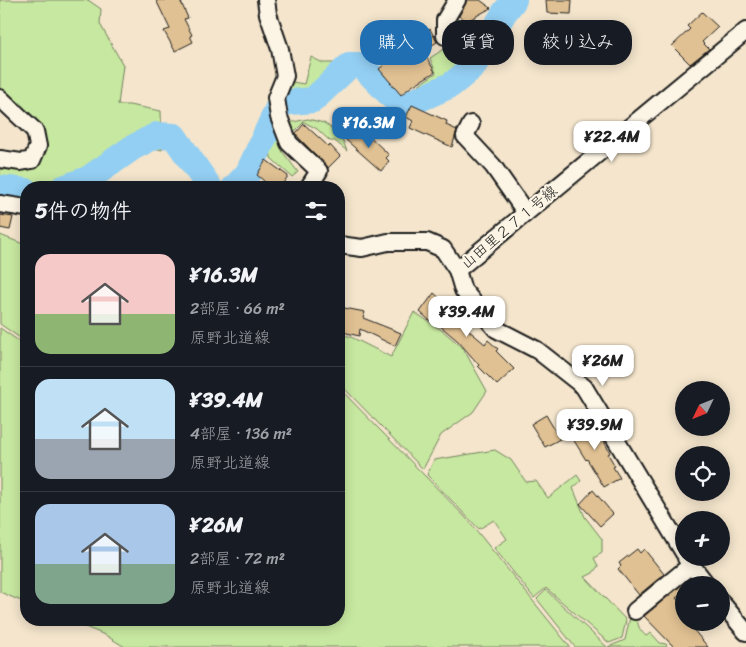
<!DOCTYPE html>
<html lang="ja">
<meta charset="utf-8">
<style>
body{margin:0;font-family:Sriracha,"Klee One",sans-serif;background:#20242c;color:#f1f3f6;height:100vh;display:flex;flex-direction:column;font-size:19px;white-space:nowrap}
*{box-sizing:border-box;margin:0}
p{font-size:16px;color:#9ea1a6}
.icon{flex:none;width:28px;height:28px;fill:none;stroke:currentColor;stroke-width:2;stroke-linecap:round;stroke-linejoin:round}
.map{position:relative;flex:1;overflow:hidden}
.side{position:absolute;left:20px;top:181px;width:325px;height:445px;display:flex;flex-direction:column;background:#171b24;border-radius:20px;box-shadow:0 2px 12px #0003}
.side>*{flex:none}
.top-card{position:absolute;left:360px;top:20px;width:310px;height:45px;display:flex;gap:10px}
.needle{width:32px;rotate:227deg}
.tools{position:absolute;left:675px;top:381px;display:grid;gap:10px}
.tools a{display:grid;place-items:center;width:55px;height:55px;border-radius:50%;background:#171b24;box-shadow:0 2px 12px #0003;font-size:25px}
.price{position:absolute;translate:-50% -42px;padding:0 11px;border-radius:10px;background:#fff;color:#222;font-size:16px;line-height:32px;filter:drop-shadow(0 1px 2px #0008)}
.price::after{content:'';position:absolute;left:50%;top:30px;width:15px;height:11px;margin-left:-8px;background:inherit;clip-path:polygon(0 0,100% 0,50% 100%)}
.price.selected{background:#1f6fb2;color:#fff}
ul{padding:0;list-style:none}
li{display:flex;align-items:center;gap:15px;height:125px;padding:0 15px}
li+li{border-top:1px solid #363941}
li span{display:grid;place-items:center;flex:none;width:140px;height:100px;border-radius:15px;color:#555}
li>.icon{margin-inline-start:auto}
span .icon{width:60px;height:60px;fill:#fffc;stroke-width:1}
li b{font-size:21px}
h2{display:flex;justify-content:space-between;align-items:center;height:60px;padding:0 15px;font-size:21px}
.tag{padding:0 18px;border-radius:20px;background:#171b24;box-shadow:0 2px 12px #0003;font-size:18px;line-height:45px}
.tag.selected{background:#1f6fb2;color:#fff}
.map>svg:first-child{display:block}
.green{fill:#c7e8a0;stroke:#72825e}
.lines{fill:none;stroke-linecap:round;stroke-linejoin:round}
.river{stroke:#93cff3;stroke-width:26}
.building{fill:#e0c193;stroke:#1c1c1c}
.minor-casing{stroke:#1c1c1c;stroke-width:20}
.minor{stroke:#fcf5e5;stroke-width:16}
.labels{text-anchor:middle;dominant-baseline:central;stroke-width:4.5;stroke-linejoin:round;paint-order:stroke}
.street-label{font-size:15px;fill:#1c1c1c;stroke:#fcf5e5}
</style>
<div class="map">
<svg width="746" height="647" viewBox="0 0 746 647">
<rect width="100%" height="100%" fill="#f4e5cc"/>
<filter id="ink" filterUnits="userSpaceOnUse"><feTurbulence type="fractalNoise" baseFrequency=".02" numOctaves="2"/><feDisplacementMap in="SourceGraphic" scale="10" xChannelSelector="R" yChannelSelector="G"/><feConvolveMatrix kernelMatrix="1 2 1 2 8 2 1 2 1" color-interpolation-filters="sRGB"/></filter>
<g filter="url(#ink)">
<path class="green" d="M0,0H88L101,9L100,24L123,65L118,105H129L161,111L162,150L151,147L118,170L97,187L26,188V202L0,201V163L21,164L41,144L0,94Z
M452,15L471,30C463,35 457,35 448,30Z
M447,47L466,63L472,56C475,64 471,68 464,72L458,68L449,75L452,83L430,93L431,100L422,103L408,92L436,73L430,58Z
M311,57L323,63H345L347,72L317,104C311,103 307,107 301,107C295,108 289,107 284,106L281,90L286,81L304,84Z
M271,108L286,145L282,151L298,172L292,177L271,158L270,148L255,177L243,184L236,175Z
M308,119L324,123L340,134L347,151L335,141H330L317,129L304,122L290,136L288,123Z
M0,235L26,245V342L0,324Z
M414,312L443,331L463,348L487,391L473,412L441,435L423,469L339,383V335L349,336L391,357Z
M0,328L26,346V603L0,592Z
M339,388L468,520L570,647H125L105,635L68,620H339Z
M495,450L511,460L526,482L536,481L548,498L577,475L581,481L573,488L585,517L602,539V553L594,558L598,566L593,573L585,577L626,620L622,638L609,643L546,588L534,598L494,548L507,539L494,520L479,529L427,475L434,460Z
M546,590L607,647H575L537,599Z
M637,613C637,623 638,629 646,636L651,633L660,643L666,644L667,647H608L625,640L630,617Z"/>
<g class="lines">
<path class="river" d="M0,188L26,191
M63,188L88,179L132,148L157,135L174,136L210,188
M234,188L248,173L280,103L313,100L349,66L360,65L367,71L396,101L406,105L451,85L473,67L504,13L514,0"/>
</g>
<path class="building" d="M156,0H180L188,18L184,19L192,35L190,36L193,42L175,51L164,31L170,29Z
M467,0H480L491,8L467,21L459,16Z
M546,0H572L571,14L547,13Z
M702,12L718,27L702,42L709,49L690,64L672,46L690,29L687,26Z
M430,29L437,42L423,51L435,72L412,86L401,95L379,69L396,55L395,54L407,47L406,44Z
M466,43L475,51L466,61L459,55V50Z
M412,105L447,121L446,125L457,130L452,147L410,128L413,121L406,117Z
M304,124L329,147L330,145L340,156L328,168L298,137L296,133Z
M358,128L363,132L364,131L389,155L386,158L389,161L381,171L346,140Z
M266,160L288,176L280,188H272L257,175Z
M0,215L13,217L10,230L0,228Z
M434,293L445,303L447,301L473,321L467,329L485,344L488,340L498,349L496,351L514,369L497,385L478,366L479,365L458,341L432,319L430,321L420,312Z
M339,307L365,312L363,318L401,333L395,346L360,329L359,336L339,331Z
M546,415L560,439L545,447L531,424Z
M589,415L603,439L610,453L608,454L615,466L613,467L620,478L604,487L587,459L586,460L573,439L579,421Z
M593,490L613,514L600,526L580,504Z
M637,549L640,553L644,549L664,574L639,595L618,569L621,566L619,563Z
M689,579L694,585H684V591L676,598L684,607V622H687L708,647H674L644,616Z"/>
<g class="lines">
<defs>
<path id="minor" d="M266,0L268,14L280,49L285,76L276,98L279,117L289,143L319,171L308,188
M445,36V20L457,0
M0,98L35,131L38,146L32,160L21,162L0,159
M471,124L465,136L493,166L526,213
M0,204L26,208
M339,245L362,248L388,242H427L443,249L457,270L463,290L496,329L537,350L584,387L684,553
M457,270L746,31
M686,558L707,585
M721,602L746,632
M635,611L691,565"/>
</defs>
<use href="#minor" class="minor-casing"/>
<use href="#minor" class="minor"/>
</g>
</g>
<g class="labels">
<g class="street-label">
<text transform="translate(509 227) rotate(-40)">山田里２７１号線</text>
</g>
</g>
</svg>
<div class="tools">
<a><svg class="needle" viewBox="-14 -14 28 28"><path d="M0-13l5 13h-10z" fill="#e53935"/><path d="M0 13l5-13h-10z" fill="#9ea1a6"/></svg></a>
<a><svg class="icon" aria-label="locate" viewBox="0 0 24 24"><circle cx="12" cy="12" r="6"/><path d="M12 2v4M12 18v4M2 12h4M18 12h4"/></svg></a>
<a>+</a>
<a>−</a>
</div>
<b class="price selected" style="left:369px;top:149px">¥16.3M</b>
<b class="price" style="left:612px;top:163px">¥22.4M</b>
<b class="price" style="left:467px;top:338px">¥39.4M</b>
<b class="price" style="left:603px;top:387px">¥26M</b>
<b class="price" style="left:595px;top:451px">¥39.9M</b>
<div class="top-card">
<a class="tag selected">購入</a>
<a class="tag">賃貸</a>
<a class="tag">絞り込み</a>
</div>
<section class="side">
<h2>5件の物件<svg class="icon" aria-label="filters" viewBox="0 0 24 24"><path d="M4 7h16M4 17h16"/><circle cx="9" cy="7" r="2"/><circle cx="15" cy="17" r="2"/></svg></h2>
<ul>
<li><span style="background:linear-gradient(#f6c9c9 60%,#8fb573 0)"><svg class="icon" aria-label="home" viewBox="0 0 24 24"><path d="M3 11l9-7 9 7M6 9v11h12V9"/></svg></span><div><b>¥16.3M</b><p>2部屋 · 66 m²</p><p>原野北道線</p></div></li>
<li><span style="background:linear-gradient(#bfe0f5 60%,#9aa5b1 0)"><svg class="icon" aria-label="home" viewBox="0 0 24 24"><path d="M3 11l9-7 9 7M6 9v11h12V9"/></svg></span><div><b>¥39.4M</b><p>4部屋 · 136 m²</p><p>原野北道線</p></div></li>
<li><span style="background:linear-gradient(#a9c7e8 60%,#7fa58c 0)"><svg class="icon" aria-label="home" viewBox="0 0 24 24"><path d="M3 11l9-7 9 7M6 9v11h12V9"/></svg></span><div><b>¥26M</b><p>2部屋 · 72 m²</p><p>原野北道線</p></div></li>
</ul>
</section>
</div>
